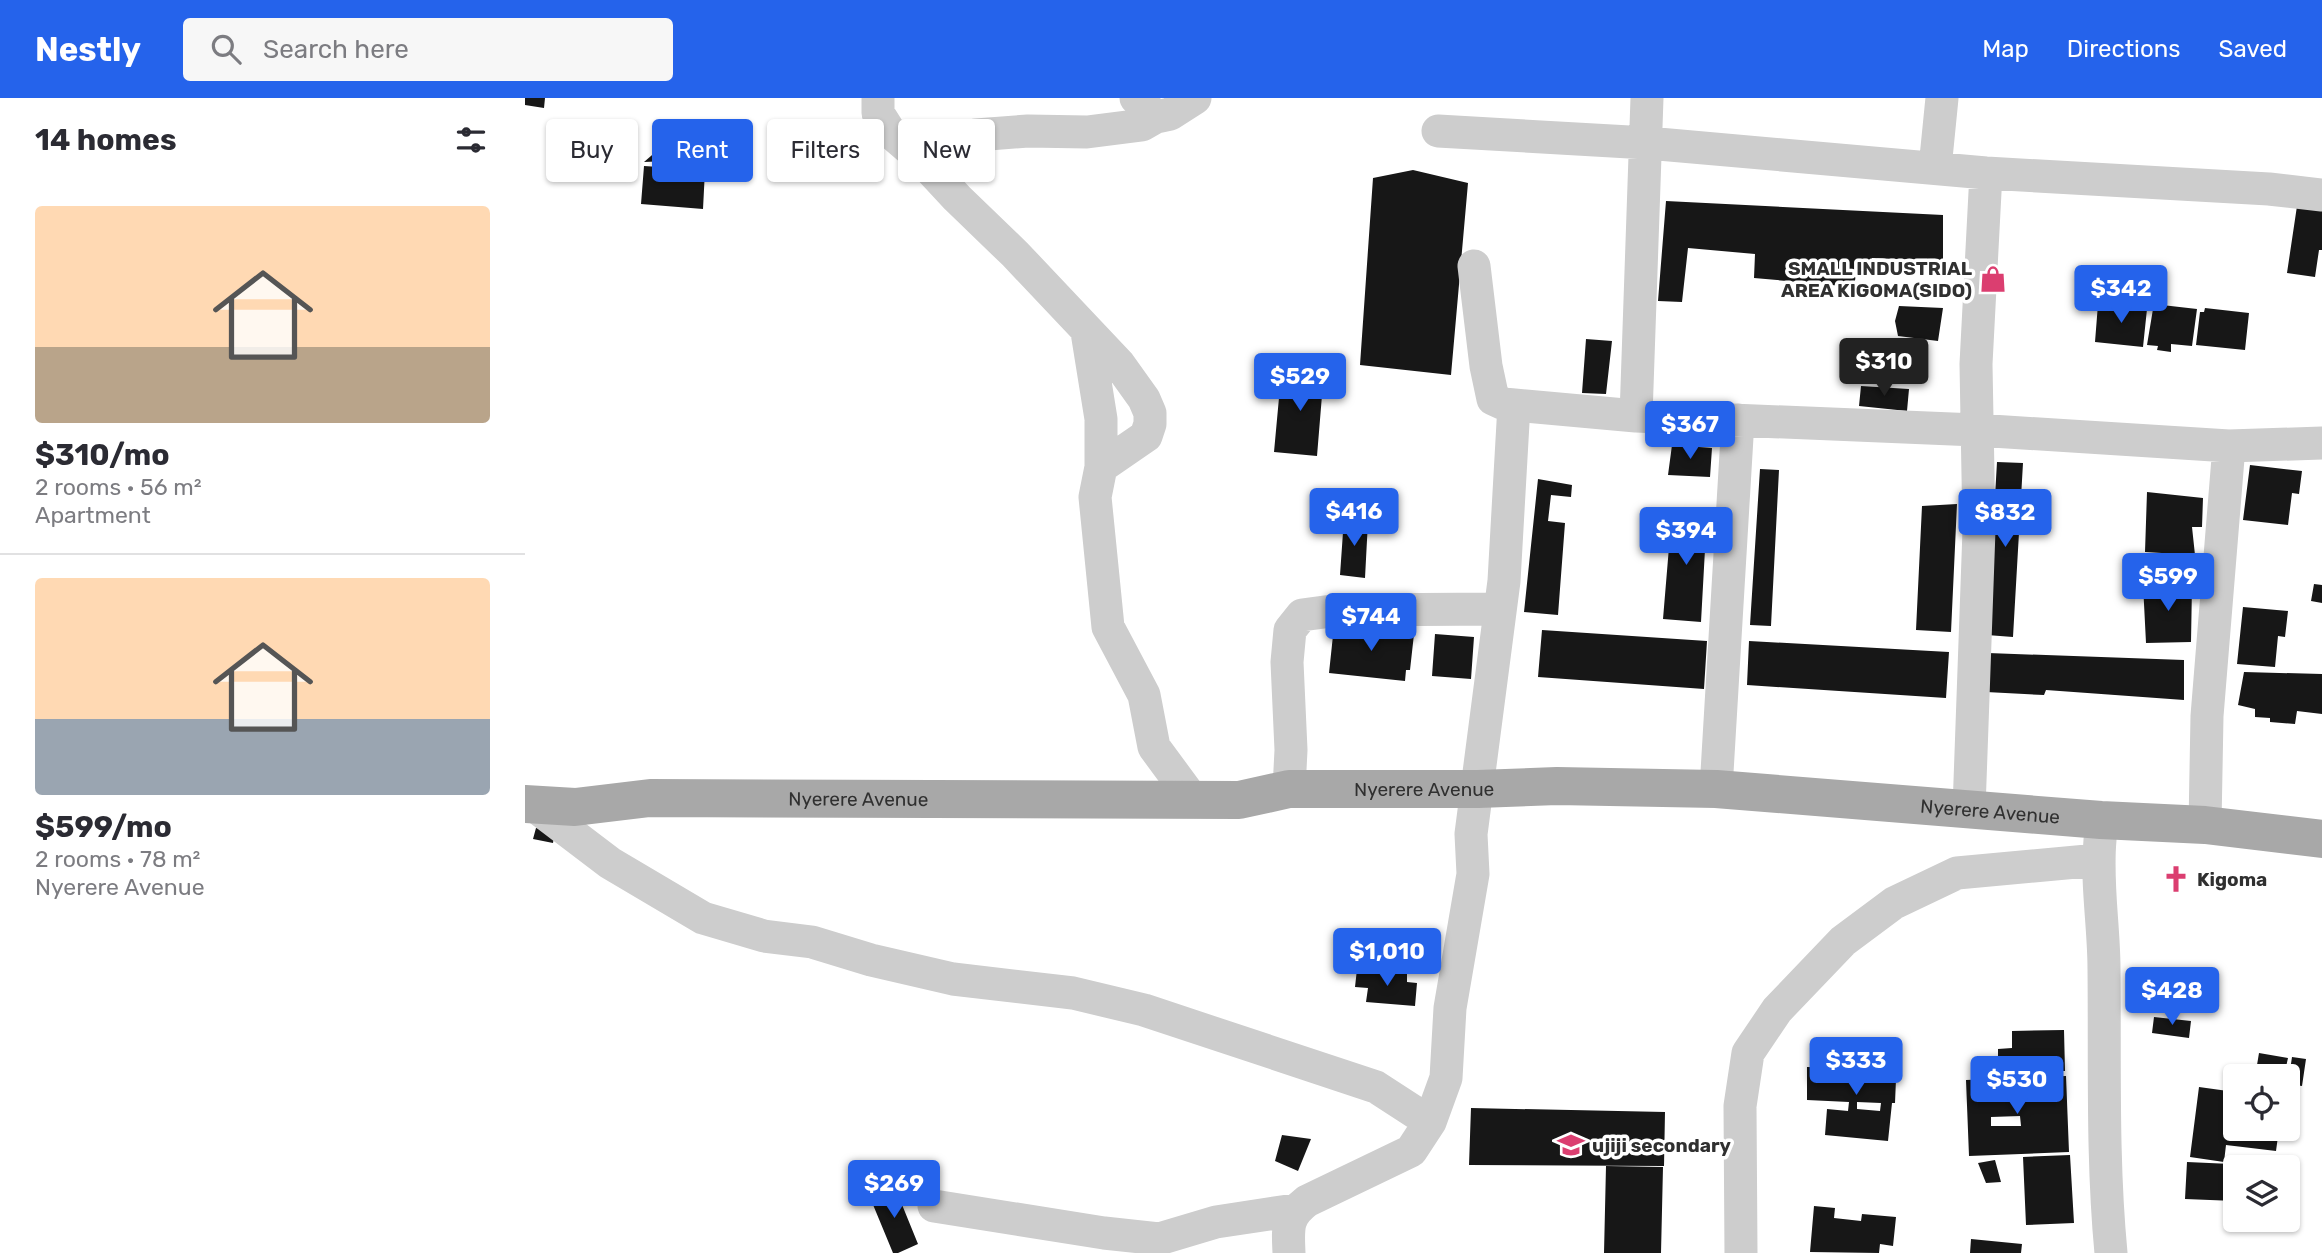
<!DOCTYPE html>
<meta charset="utf-8">
<style>
body{margin:0;font-family:Rubik,sans-serif;background:#f7f7f7;color:#2b2b33;height:100vh;display:flex;flex-direction:column;font-size:26px;white-space:nowrap}
*{box-sizing:border-box;margin:0}
p{font-size:23px;color:#7c7c81}
.icon{flex:none;width:38px;height:38px;fill:none;stroke:currentColor;stroke-width:2;stroke-linecap:round;stroke-linejoin:round}
.map{position:relative;flex:1;overflow:hidden}
.sheet{display:flex;flex-direction:column;background:#fff;width:525px}
.sheet>*{flex:none}
.banner{position:absolute;left:21px;top:21px;width:665px;height:63px;display:flex;gap:14px}
.fabs{position:absolute;left:1698px;top:966px;display:grid;gap:14px}
.fabs a{display:grid;place-items:center;width:77px;height:77px;border-radius:7px;background:#fff;box-shadow:0 2px 5px #0004;font-size:35px}
.price{position:absolute;translate:-50% -60px;padding:0 16px;border-radius:7px;background:#2563eb;color:#fff;font-size:23px;line-height:46px;filter:drop-shadow(0 2px 4px #0008)}
.price::after{content:'';position:absolute;left:50%;top:42px;width:21px;height:16px;margin-left:-10px;background:inherit;clip-path:polygon(0 0,100% 0,50% 100%)}
.price.selected{background:#222;color:#fff}
ul{padding:0;list-style:none}
li{display:grid;align-content:center;gap:14px;height:371px;padding:0 35px}
li+li{border-top:2px solid #e1e1e2}
li span{display:grid;place-items:center;height:217px;border-radius:7px;color:#555}
li>.icon{margin-inline-start:auto}
span .icon{width:126px;height:126px;fill:#fffc;stroke-width:1}
li b{font-size:30px}
h2{display:flex;justify-content:space-between;align-items:center;height:84px;padding:0 35px;font-size:30px}
.chip{padding:0 24px;border-radius:7px;background:#fff;box-shadow:0 2px 5px #0004;font-size:24px;line-height:63px}
.chip.selected{background:#2563eb;color:#fff}
header{display:flex;align-items:center;gap:42px;box-sizing:border-box;height:98px;padding:0 35px;background:#2563eb;color:#fff}
header strong{font-size:33px}
nav{display:flex;gap:38px;margin-inline-start:auto;font-size:24px}
.search{width:490px;height:63px;background:#f7f7f7;display:flex;align-items:center;gap:18px;box-sizing:border-box;padding:0 24px;border-radius:7px;color:#7c7c81;font-size:26px}
main{display:flex;flex:1;min-height:0}
.map>svg:first-child{display:block}
.building{fill:#171717;fill-rule:evenodd}
.lines{fill:none;stroke-linecap:round;stroke-linejoin:round}
.minor{stroke:#cdcdcd;stroke-width:33}
.major{stroke:#a8a8a8;stroke-width:38}
.labels{text-anchor:middle;dominant-baseline:central;stroke-width:7;stroke-linejoin:round;paint-order:stroke}
.poi-label{font-size:19px;font-weight:bold;fill:#303030;stroke:#fff;text-anchor:start}
.street-label{font-size:19px;fill:#303030;stroke:#fff}
</style>
<header>
<strong>Nestly</strong>
<div class="search"><svg class="icon" aria-label="search" viewBox="0 0 24 24"><circle cx="10" cy="10" r="6"/><path d="M15 15l6 6"/></svg>Search here</div>
<nav><a>Map</a><a>Directions</a><a>Saved</a></nav>
</header>
<main>
<section class="sheet">
<h2>14 homes<svg class="icon" aria-label="filters" viewBox="0 0 24 24"><path d="M4 7h16M4 17h16"/><circle cx="9" cy="7" r="2"/><circle cx="15" cy="17" r="2"/></svg></h2>
<ul>
<li><span style="background:linear-gradient(#ffd9b3 65%,#b9a48a 0)"><svg class="icon" aria-label="home" viewBox="0 0 24 24"><path d="M3 11l9-7 9 7M6 9v11h12V9"/></svg></span><div><b>$310/mo</b><p>2 rooms · 56 m²</p><p>Apartment</p></div></li>
<li><span style="background:linear-gradient(#ffd9b3 65%,#9aa5b1 0)"><svg class="icon" aria-label="home" viewBox="0 0 24 24"><path d="M3 11l9-7 9 7M6 9v11h12V9"/></svg></span><div><b>$599/mo</b><p>2 rooms · 78 m²</p><p>Nyerere Avenue</p></div></li>
</ul>
</section>
<div class="map">
<svg width="1797" height="1155" viewBox="0 0 1797 1155">
<rect width="100%" height="100%" fill="#fff"/>
<path class="building" d="M0,0H20L19,10L0,7Z
M191,21L189,61L119,64L156,32Z
M119,68L180,72L178,111L116,106Z
M888,72L943,85L926,277L835,267L848,80Z
M1141,103L1418,117V163L1347,160L1344,177L1331,176L1329,189L1229,180L1230,156L1163,150L1157,204L1133,203Z
M1772,108L1797,111V152H1794L1790,179L1762,175Z
M1573,206L1622,211L1618,249L1570,244Z
M1637,207L1672,211L1667,248L1646,246V254L1632,252L1633,248L1622,247L1628,211L1636,212Z
M1374,208L1418,210L1413,243L1373,238L1370,223Z
M1680,210L1724,215L1720,252L1671,247L1675,214H1679Z
M1061,241L1087,243L1081,296L1057,295Z
M773,270L799,273L792,358L749,354L756,278L772,279Z
M1336,288L1384,291L1382,313L1334,308Z
M1147,347L1187,350L1185,379L1143,377Z
M1472,364L1498,365L1488,539L1462,537Z
M1725,367L1777,373L1774,396L1767,395L1763,427L1718,422Z
M1235,371L1254,372L1246,528L1225,527Z
M1013,381L1047,387L1046,399L1026,397L1023,423L1040,425L1033,517L999,514Z
M1622,394L1678,400L1677,429H1667L1670,457L1620,454Z
M1432,406L1426,534L1391,532L1397,408Z
M1147,413L1182,415L1176,524L1138,521Z
M819,420L843,423L840,480L815,477Z
M1618,486L1667,487L1666,544L1621,545Z
M1789,486L1797,487V505L1786,503Z
M1718,509L1763,513L1760,539L1753,538L1750,569L1712,566Z
M809,528L889,536L885,572H881L880,583L804,575Z
M1017,532L1182,543L1179,591L1013,579Z
M910,536L949,539L946,581L907,578Z
M1224,543L1424,554L1421,600L1222,587Z
M1463,555L1659,562V602L1521,592L1519,597L1461,594Z
M1719,574L1797,576V616L1772,613L1770,626L1745,624V620L1730,619V611L1713,607Z
M11,730L30,732L28,745L8,741Z
M832,871L882,876V884L892,885L890,908L841,904L843,890L830,889Z
M1629,919L1666,923L1664,940L1627,935Z
M1539,932L1540,973L1473,974V951L1487,950V933Z
M1734,955L1763,960L1759,978L1731,973Z
M1320,959L1364,960L1363,981H1371L1370,1005H1367L1363,1043L1300,1037L1302,1011L1323,1013L1324,1004L1282,1002V969L1320,970ZM1332,1004L1356,1005L1355,1013L1332,1011Z
M1767,959L1781,961L1777,988L1763,986Z
M1541,978L1544,1054L1444,1058L1441,982ZM1495,1018L1496,1028H1466V1019Z
M1674,989L1710,994V1031H1754L1751,1053L1701,1047L1699,1064L1665,1059Z
M946,1010L1140,1014L1139,1068L944,1067Z
M757,1037L786,1041L773,1073L750,1063Z
M1545,1057L1549,1125L1501,1127L1498,1059Z
M1470,1062L1476,1084L1461,1085L1453,1065Z
M1662,1064L1728,1067V1069H1710V1103L1660,1101Z
M1081,1068L1138,1069L1136,1155H1079Z
M369,1087L393,1146L373,1155H368L344,1097Z
M1289,1108L1310,1110L1309,1120L1336,1123L1337,1116L1371,1119L1368,1148L1355,1146L1354,1155L1285,1154Z
M1446,1141L1497,1146L1496,1155H1445Z"/>
<g class="lines">
<path class="minor" d="M353,0V15L365,34L393,58L432,100L490,156L594,266L619,301L625,315V326L621,338L576,369L570,399L583,529L619,597L629,649L668,702
M611,0L631,19
M913,33L1122,45L1461,75L1744,91L1797,97
M393,58L451,37L503,33L562,34L617,27L631,19L645,16L670,0
M1410,70L1417,0
M949,168L961,268L968,301L979,306L1111,318L1451,332L1704,348L1797,345
M562,234L576,321V369
M1111,318L1122,0
M764,691L766,652L762,564L765,532L777,517L814,512L975,511
M1191,691L1213,322
M6,705L85,765L178,820L239,838L287,844L346,862L428,881L548,895L619,912L851,989L905,1024
M1444,711L1454,432L1451,266L1461,75
M1680,727L1682,618L1704,348
M1575,742C1571,785 1579,828 1579,871C1580,965 1577,1061 1586,1155
M409,1108L579,1135L634,1141L691,1124L770,1112
M764,1155C763,1130 761,1119 782,1103L886,1053L905,1024L921,980L925,910L948,776L946,736L979,483L989,307
M1216,1155L1215,1008L1223,955L1252,912L1318,843L1369,805L1432,775L1573,762"/>
<path class="major" id="s1" d="M0,706L50,709L125,700L714,702L764,691H953L1032,688L1191,691L1576,722L1680,727L1797,741"/>
</g>
<defs>
<symbol id="shop-bare" viewBox="-9 -9 18 18"><path d="M-5-2.5h2.3a2.7 3.5 0 0 1 5.4 0H5L5.5 6h-11ZM-1.5-2.5h3a1.5 2.3 0 0 0-3 0Z" fill="#db3e70" stroke="#fff" stroke-width="2.5" paint-order="stroke"/></symbol>
<symbol id="church-bare" viewBox="-9 -9 18 18"><path d="M-1.2-6h2.4v3.5h3.3v2.4h-3.3V6h-2.4V-.1h-3.3v-2.4h3.3Z" fill="#db3e70" stroke="#fff" stroke-width="2.5" paint-order="stroke"/></symbol>
<symbol id="school-bare" viewBox="-9 -9 18 18"><path d="M0-5L7-2L0 1L-7-2ZM-4 1L0 2.5L4 1V4Q0 6-4 4Z" fill="#db3e70" stroke="#fff" stroke-width="2.5" paint-order="stroke"/></symbol>
</defs>
<g fill-rule="evenodd">
<use href="#shop-bare" x="1449" y="162" width="38" height="38"/>
<use href="#church-bare" x="1632" y="762" width="38" height="38"/>
<use href="#school-bare" x="1027" y="1028" width="38" height="38"/>
</g>
<g class="labels">
<g class="poi-label">
<text x="1447" y="170" text-anchor="end">SMALL INDUSTRIAL<tspan x="1447" dy="22">AREA KIGOMA(SIDO)</tspan></text>
<text x="1672" y="781">Kigoma</text>
<text x="1067" y="1047">ujiji secondary</text>
</g>
<g class="street-label">
<text stroke="none"><textPath href="#s1" startOffset="901">Nyerere Avenue</textPath></text>
<text stroke="none"><textPath href="#s1" startOffset="334">Nyerere Avenue</textPath></text>
<text stroke="none"><textPath href="#s1" startOffset="1468">Nyerere Avenue</textPath></text>
</g>
</g>
</svg>
<div class="fabs">
<a><svg class="icon" aria-label="locate" viewBox="0 0 24 24"><circle cx="12" cy="12" r="6"/><path d="M12 2v4M12 18v4M2 12h4M18 12h4"/></svg></a>
<a><svg class="icon" aria-label="layers" viewBox="0 0 24 24"><path d="M12 4l9 5-9 5-9-5zM3 14l9 5 9-5"/></svg></a>
</div>
<b class="price" style="left:1596px;top:227px">$342</b>
<b class="price selected" style="left:1359px;top:300px">$310</b>
<b class="price" style="left:775px;top:315px">$529</b>
<b class="price" style="left:1165px;top:363px">$367</b>
<b class="price" style="left:829px;top:450px">$416</b>
<b class="price" style="left:1480px;top:451px">$832</b>
<b class="price" style="left:1161px;top:469px">$394</b>
<b class="price" style="left:1643px;top:515px">$599</b>
<b class="price" style="left:846px;top:555px">$744</b>
<b class="price" style="left:862px;top:890px">$1,010</b>
<b class="price" style="left:1647px;top:929px">$428</b>
<b class="price" style="left:1331px;top:999px">$333</b>
<b class="price" style="left:1492px;top:1018px">$530</b>
<b class="price" style="left:369px;top:1122px">$269</b>
<div class="banner">
<a class="chip">Buy</a>
<a class="chip selected">Rent</a>
<a class="chip">Filters</a>
<a class="chip">New</a>
</div>
</div>
</main>
